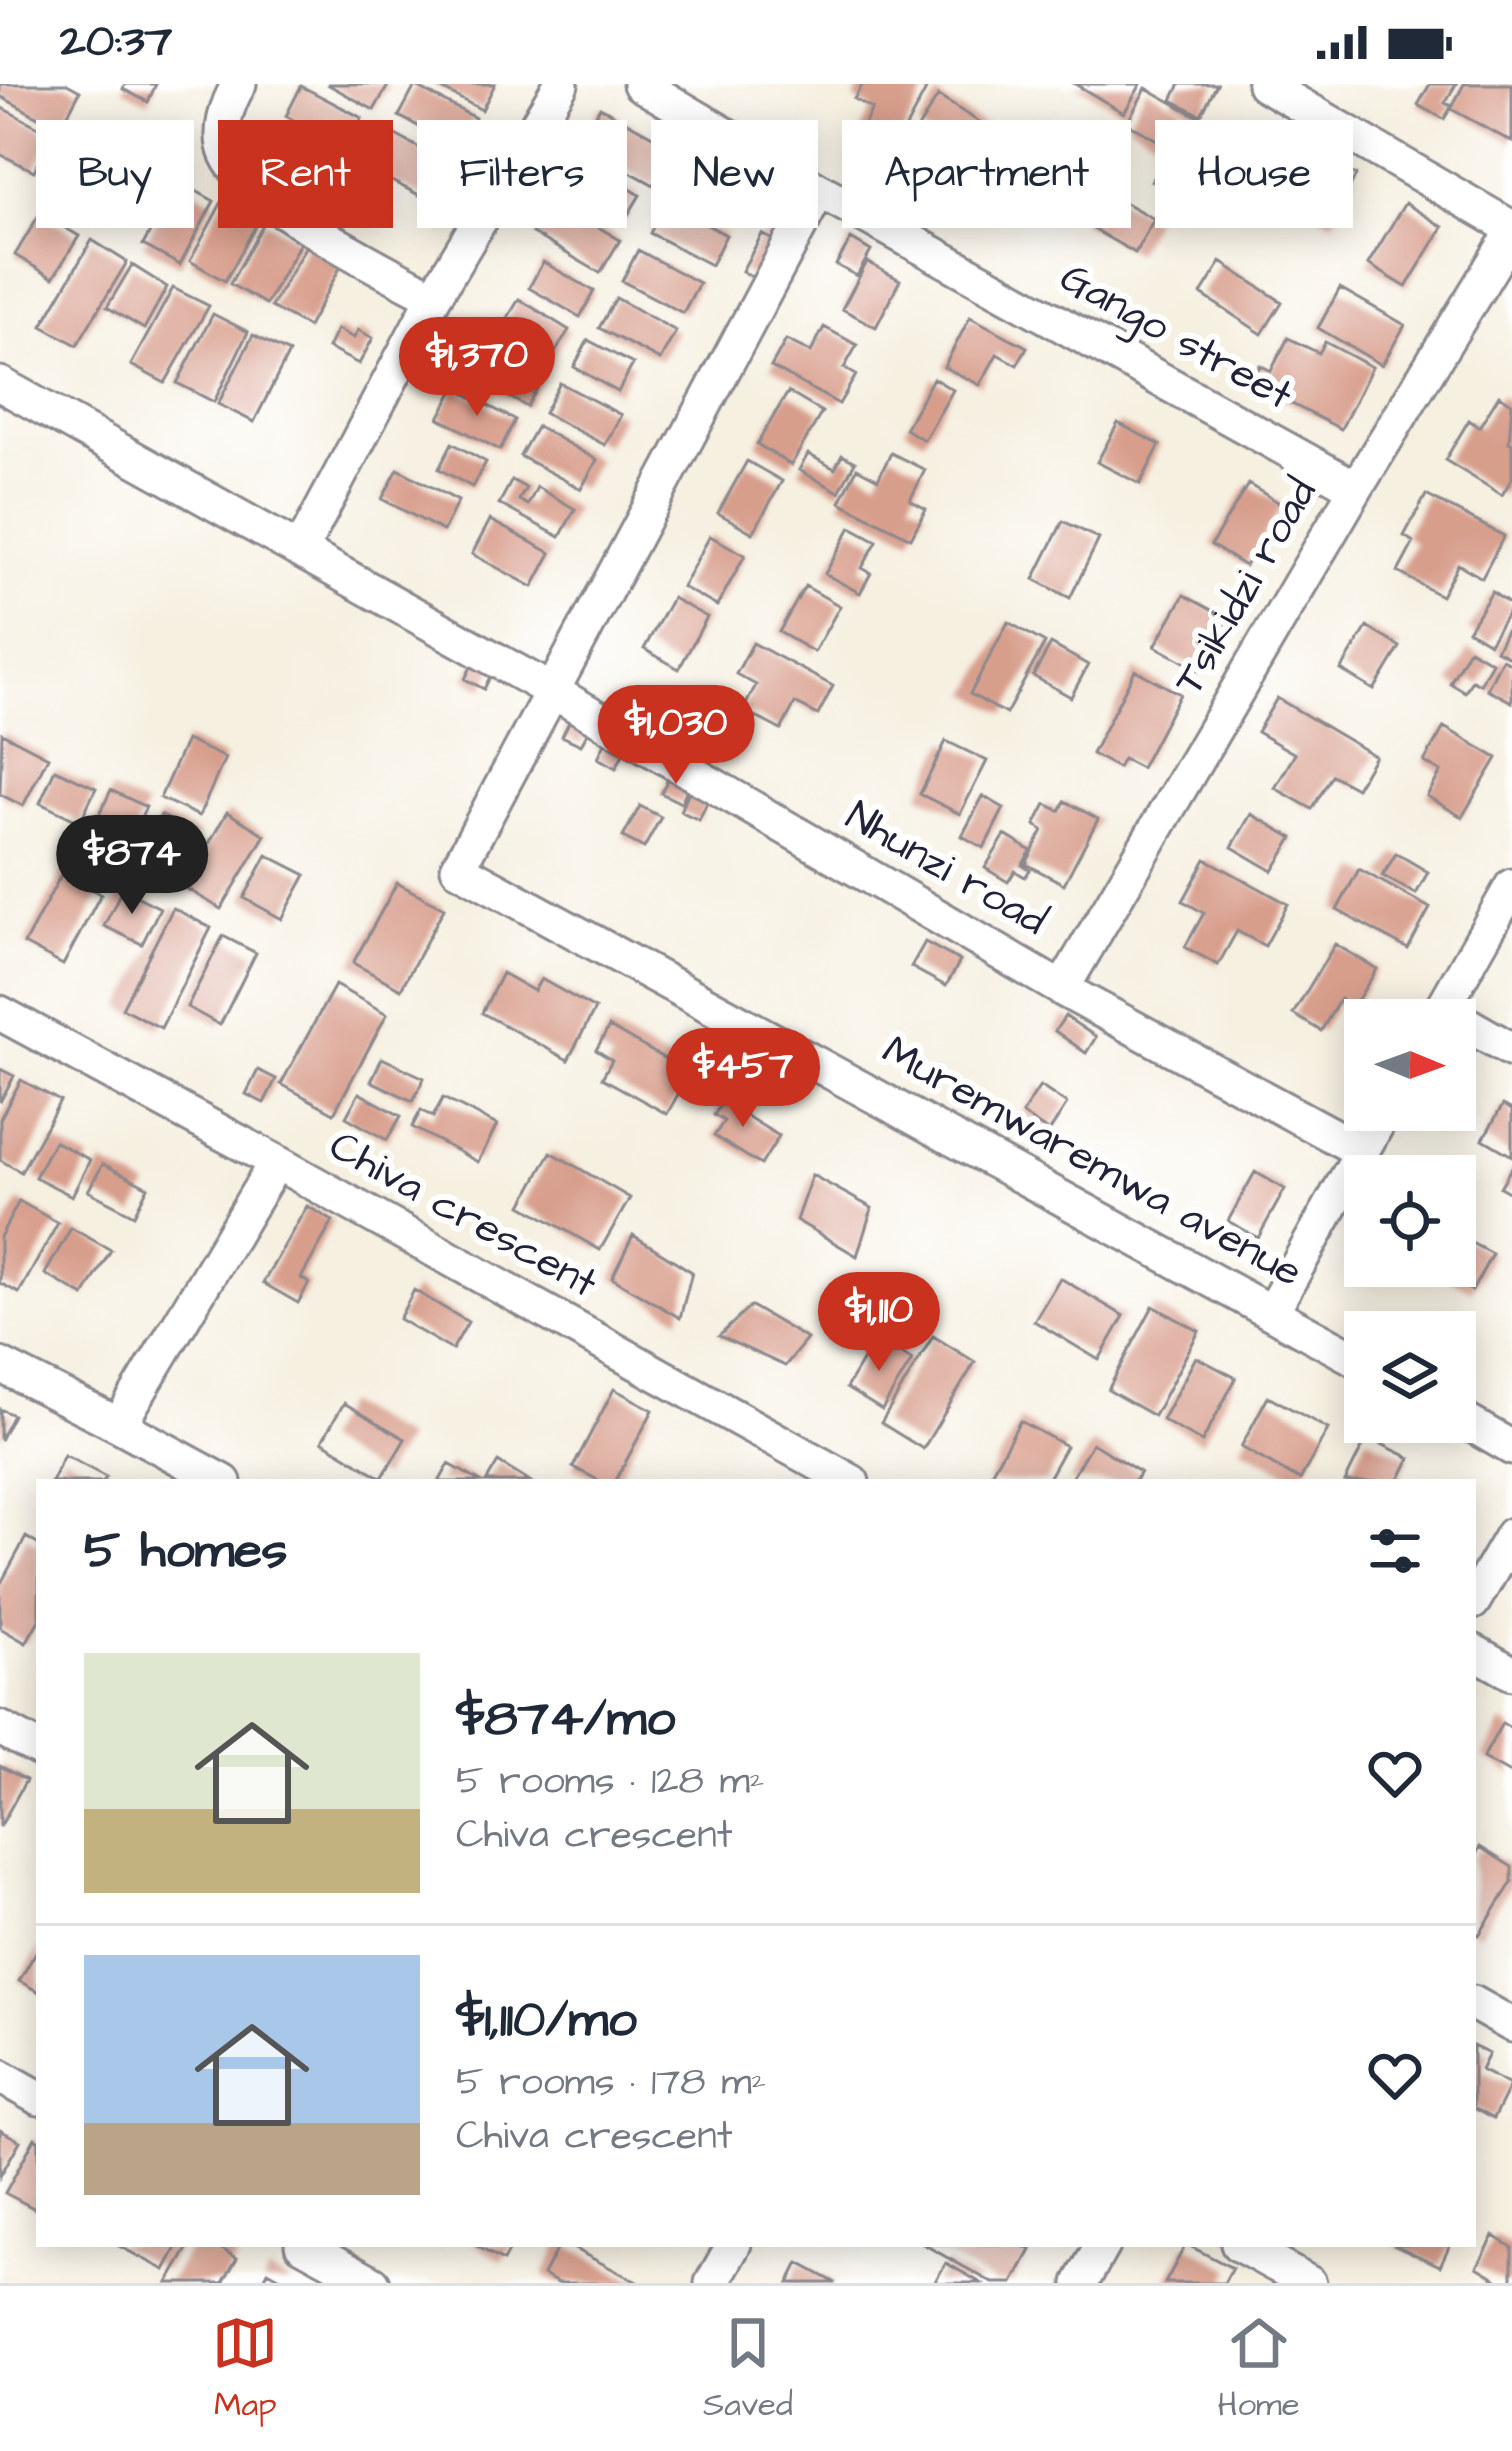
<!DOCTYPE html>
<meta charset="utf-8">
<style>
body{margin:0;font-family:"Architects Daughter",sans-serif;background:#f2f2f3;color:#1f2937;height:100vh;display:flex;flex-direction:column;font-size:45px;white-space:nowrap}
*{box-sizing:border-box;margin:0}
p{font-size:39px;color:#747a83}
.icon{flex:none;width:66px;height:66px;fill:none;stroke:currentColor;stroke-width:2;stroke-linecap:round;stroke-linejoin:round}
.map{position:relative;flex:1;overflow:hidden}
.sheet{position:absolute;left:36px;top:1395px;width:1440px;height:768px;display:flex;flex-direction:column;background:#fff;border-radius:0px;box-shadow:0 6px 30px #0003}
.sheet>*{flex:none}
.banner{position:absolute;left:36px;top:36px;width:1440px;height:108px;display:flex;gap:24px}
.needle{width:78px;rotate:91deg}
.controls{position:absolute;left:1344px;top:915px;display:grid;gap:24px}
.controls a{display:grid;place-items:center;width:132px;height:132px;border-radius:0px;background:#fff;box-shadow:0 6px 30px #0003;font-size:60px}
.price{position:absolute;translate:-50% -102px;padding:0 27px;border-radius:42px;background:#c8321e;color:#fff;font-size:39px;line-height:78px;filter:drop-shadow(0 3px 6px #0008)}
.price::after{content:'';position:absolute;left:50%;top:72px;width:36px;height:27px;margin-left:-18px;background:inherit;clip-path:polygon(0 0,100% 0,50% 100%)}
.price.current{background:#222;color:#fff}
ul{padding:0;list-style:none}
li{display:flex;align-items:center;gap:36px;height:300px;padding:0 48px}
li+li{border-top:3px solid #e0e1e3}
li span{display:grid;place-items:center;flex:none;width:336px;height:240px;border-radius:0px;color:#555}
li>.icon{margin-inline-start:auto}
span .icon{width:144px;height:144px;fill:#fffc;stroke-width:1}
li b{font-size:51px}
h2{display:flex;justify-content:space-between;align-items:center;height:144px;padding:0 48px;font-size:51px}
.pill{padding:0 42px;border-radius:0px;background:#fff;box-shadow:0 6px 30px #0003;font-size:42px;line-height:108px}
.pill.current{background:#c8321e;color:#fff}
.status{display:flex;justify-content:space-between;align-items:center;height:84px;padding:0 60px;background:#fff;direction:ltr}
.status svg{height:33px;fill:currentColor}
.dock{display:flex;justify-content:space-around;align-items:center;height:168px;border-top:3px solid #e0e1e3;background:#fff;font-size:33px;color:#747a83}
.dock a{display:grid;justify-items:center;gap:6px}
.dock .current{color:#c8321e}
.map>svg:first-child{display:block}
.building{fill:#d89e8c}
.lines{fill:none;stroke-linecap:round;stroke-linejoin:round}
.minor-casing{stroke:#8c898e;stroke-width:39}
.minor{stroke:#fff;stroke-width:33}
.labels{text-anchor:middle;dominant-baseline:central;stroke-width:12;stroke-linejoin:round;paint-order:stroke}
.street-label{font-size:42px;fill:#22223b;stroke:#fff}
</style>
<div class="status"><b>20:37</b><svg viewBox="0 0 49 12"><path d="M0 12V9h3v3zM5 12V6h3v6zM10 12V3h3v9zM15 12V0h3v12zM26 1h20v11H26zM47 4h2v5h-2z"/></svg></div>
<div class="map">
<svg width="1512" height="2199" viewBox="0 0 1512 2199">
<rect width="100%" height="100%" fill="#fff"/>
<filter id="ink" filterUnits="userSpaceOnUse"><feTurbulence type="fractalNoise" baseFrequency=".00833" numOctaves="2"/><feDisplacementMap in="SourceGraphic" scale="24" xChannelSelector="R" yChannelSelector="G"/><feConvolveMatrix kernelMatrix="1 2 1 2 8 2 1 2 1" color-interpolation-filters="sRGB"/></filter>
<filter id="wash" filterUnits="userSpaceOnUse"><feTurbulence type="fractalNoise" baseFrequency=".004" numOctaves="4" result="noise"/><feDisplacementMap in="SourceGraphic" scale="48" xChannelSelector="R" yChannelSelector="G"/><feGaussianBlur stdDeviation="2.7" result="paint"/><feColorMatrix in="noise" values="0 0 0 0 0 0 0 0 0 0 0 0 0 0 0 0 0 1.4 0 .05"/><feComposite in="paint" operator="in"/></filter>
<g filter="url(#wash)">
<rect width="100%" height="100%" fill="#f6f0e1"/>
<g id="blocks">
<path class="building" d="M0,0H67L80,7L60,45L0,12Z
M125,0H156L148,18L123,5Z
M327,0H389L374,26Z
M432,0H495L482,26Z
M863,0H914L926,6L884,85L850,67L872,25L854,15Z
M1075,0H1141L1124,29Z
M1180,0H1217L1201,31L1172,16Z
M1430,0H1456L1445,19L1452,22L1444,35L1418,21Z
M1464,0H1512V58L1451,25Z
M301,2L362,34L346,64L286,32Z
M415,2L475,34L460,64L399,32Z
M1146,4L1202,35L1183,71L1127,39Z
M938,12L992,46L972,78L918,44Z
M0,23L54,51L34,87L0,70Z
M600,23L674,64L654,101L579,60Z
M87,47L126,71L96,122L58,99Z
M390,48L451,81L431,117L372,87Z
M992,49L1009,59L975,121L958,111Z
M1281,62L1301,72L1304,66L1356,91L1333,138L1261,102Z
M1033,67L1085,96L1066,130L1014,102Z
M573,70L640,111L622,141L555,101Z
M953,70L971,82L955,106L938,94Z
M1163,78L1195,99L1183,118L1151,97Z
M684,81L734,111L718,138L667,108Z
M178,97L214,117L180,181L143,161Z
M1099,104L1154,135L1135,169L1081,138Z
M224,114L260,134L225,197L190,177Z
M551,115L620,156L600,189L532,149Z
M666,119L726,151L711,181L650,149Z
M1405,119L1443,143L1406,203L1368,180Z
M40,129L79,152L53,194L15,171Z
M265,137L301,157L266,220L230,200Z
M762,150L782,161L762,199L742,187Z
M851,155L871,167L857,192L836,181Z
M92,156L127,178L77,261L42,242Z
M307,160L342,180L308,243L271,223Z
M638,166L699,199L683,229L622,197Z
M543,178L594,207L580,233L529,204Z
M867,178L900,196L876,243L842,225Z
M1221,178L1282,218L1262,250L1201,210Z
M132,181L167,203L144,245L107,223Z
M173,204L209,222L165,299L131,281Z
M1340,204L1405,241L1382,281L1318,244Z
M616,214L676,247L660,276L599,244Z
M519,215L569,246L548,280L498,250Z
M213,230L248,248L214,318L177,299Z
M970,233L1027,263L1017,281L997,270L980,301L944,283Z
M824,243L857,261L844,284L856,291L839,320L771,283L786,256L811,268Z
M471,244L546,288L527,323L451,279Z
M337,245L354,254L358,246L373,254L359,280L328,264Z
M253,251L289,269L254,338L218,320Z
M1288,254L1319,269L1325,258L1372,283L1341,345L1251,299L1260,281L1271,287Z
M588,256L633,280L618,308L574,283Z
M933,294L953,306L924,356L905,345Z
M560,299L621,331L605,361L544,329Z
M455,304L515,336L500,366L439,334Z
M788,308L822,328L791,381L757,360Z
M1499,311L1512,319L1509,358L1512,360V394L1502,411L1445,376L1469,336L1479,343Z
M1118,339L1160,361L1140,400L1097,378Z
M537,342L597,376L581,405L520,372Z
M452,359L486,378L472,403L439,385Z
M891,369L925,386L910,416L926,425L911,454L840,418L857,384L878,395Z
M808,370L835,385L842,371L855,378L839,408L799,386Z
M747,377L782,397L753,449L718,429Z
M398,385L458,417L443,447L382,415Z
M512,396L526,404L519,416L528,421L537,403L575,425L560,453L499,420Z
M1248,400L1283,421L1245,482L1211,461Z
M1426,411L1504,452L1482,494L1458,480L1441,512L1398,488L1414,458L1404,452Z
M490,436L551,469L533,503L472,470Z
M1063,437L1099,455L1070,514L1034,495Z
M851,443L877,457L862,484L871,489L860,509L825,490Z
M710,452L745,471L717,522L682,503Z
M805,502L840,522L814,568L779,548Z
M1492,508L1512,522L1489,559L1468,546Z
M1184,511L1228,535L1199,586L1155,562Z
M672,514L707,533L679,585L644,565Z
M1512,535V574L1496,566Z
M1008,538L1045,559L1006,630L970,610Z
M1367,543L1400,563L1374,606L1341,586Z
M753,559L833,602L818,631L795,619L781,646L743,626L756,601L736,590Z
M1051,560L1088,581L1071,613L1033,592Z
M1469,565L1492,578L1480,600L1472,596L1465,608L1450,599Z
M476,573L495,583L484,605L465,595Z
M1502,575L1512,580V618L1487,605Z
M1135,586L1180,610L1141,684L1123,675L1118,684L1092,670Z
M1277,614L1375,672L1356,704L1332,691L1312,725L1275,704L1295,670L1257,648Z
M573,630L592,639L581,661L562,652Z
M1444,643L1497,674L1462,733L1427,712L1441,688L1424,678Z
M2,649L48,673L23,722L0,710Z
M608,652L627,662L616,684L598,674Z
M186,656L225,674L199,732L160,714Z
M946,657L987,677L960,730L920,710Z
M55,685L96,704L80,738L40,719Z
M672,687L691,696L681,719L661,709Z
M694,697L713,706L699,736L680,727Z
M111,706L146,723L123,770L88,754Z
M983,712L1004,724L984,764L962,752Z
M1065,717L1098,735L1064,800L1026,780L1043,746L1035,741L1046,720L1060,727Z
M640,722L661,733L644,764L623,753Z
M227,728L265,751L221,825L184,803Z
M1251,730L1293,754L1273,787L1232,763Z
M161,731L198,751L172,800L135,780Z
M1005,751L1031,767L1022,781L1030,786L1025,793L1015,787L1008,798L985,784Z
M1396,769L1428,788L1416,810L1383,792Z
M267,771L306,791L282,835L244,814Z
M1206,775L1288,820L1265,862L1237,847L1218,881L1185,863L1204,829L1183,817Z
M1359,785L1430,824L1408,865L1337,826Z
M62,789L101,810L63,881L24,860Z
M397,799L444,824L401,905L353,879Z
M122,805L160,824L142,860L104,842Z
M173,824L211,844L161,944L122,924Z
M223,852L256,869L220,941L187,923Z
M925,858L960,877L946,902L911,883Z
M1335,860L1377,885L1353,923L1340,915L1321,947L1293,930Z
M502,889L534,907L541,895L595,925L568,976L482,929Z
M335,901L387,930L334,1029L281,1000Z
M1065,932L1096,953L1086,969L1055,947Z
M609,943L690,989L667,1030L602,994L612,976L596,966Z
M382,974L424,994L413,1017L371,997Z
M0,985L14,992L0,1018Z
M258,986L276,995L264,1019L246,1010Z
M21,996L60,1017L21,1088L0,1076V1035Z
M1040,1002L1067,1020L1049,1048L1022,1030Z
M728,1008L748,1020L743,1030L779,1052L761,1081L714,1052L724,1037L714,1031Z
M359,1009L401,1032L387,1056L346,1033Z
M443,1014L497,1041L478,1078L412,1043L421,1026L433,1033Z
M1503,1021L1512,1026V1072L1483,1055Z
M54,1057L90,1076L72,1112L35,1093Z
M551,1068L630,1114L600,1166L522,1121Z
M103,1080L148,1103L134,1131L88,1107Z
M1512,1083V1110L1500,1103Z
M1255,1088L1285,1105L1258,1154L1228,1137Z
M812,1091L872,1124L857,1172L796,1136Z
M19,1117L58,1139L19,1209L0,1199V1153Z
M307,1122L333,1137L301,1194L309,1199L298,1219L263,1199Z
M71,1144L111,1166L84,1212L45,1190Z
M1455,1150L1492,1170L1472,1207L1425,1182H1455Z
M633,1151L692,1188L680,1234L612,1194Z
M1060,1194L1124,1232L1099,1276L1034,1237Z
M414,1206L468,1238L452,1266L399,1235Z
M883,1207L921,1230L902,1264L863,1241Z
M751,1222L807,1255L785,1282L719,1252Z
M1153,1222L1199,1247L1154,1332L1108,1306Z
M933,1252L975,1278L923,1365L881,1339Z
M876,1254L912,1276L882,1326L846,1304Z
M1196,1273L1236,1294L1202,1358L1162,1336Z
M614,1305L653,1326L615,1398H602L573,1383Z
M1268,1312L1328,1345L1300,1396L1241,1363Z
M344,1319L405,1355L382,1394L322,1357Z
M0,1325L13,1331L0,1356Z
M1020,1337L1066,1362L1046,1398H986Z
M1367,1353L1410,1374L1398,1398H1345Z
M1092,1359L1140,1388L1134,1398H1069Z
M64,1371L106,1393L103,1398H51Z
M498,1378L530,1398H486Z
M449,1380L481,1398H439Z
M26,1453L39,1461V1536L26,1559L0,1544V1501Z
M1502,1639L1512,1645V1690L1483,1674Z
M0,1682L26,1696L0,1743Z
M1480,1763L1512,1783V1798L1479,1851L1473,1848V1775Z
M39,1863V1908L19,1897Z
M1473,1962L1489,1970L1481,1986L1510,2001L1493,2035L1473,2024Z
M0,2046L20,2057L0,2092Z
M35,2054L39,2057V2127L5,2109Z
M1494,2152L1512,2163V2199H1504L1477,2183Z
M115,2160H179L165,2186Z
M191,2160H213L237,2174L223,2199H168Z
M473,2160H512L503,2177Z
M559,2160H565L639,2199H558L543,2191Z
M923,2160H1020L1031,2166L1013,2199H993Z
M1186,2160L1232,2184L1224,2199H1165Z
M1393,2160H1450L1440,2182Z
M799,2179L836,2199H789Z
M946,2179L981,2199H934Z
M268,2187L290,2199H262Z"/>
</g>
</g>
<g filter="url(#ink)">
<use href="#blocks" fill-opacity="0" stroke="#8c898e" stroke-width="3"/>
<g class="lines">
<defs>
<path id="minor" d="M239,0C227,20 217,49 227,71C248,118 385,187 434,213
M640,0L819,106L1356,404
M1264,0L1512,144
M819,106L458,784L1365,1280
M0,300L552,607L1062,905L1361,1067
M301,465L434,213L561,0
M1062,905L1356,404L1512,149
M1442,926L1512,966
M0,929L276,1078
M1436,936L1512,802
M1272,1227L1385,1026
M0,1281L119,1341
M1455,1331L1512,1364
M224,1398L119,1341L276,1078L852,1398
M1473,1518L1512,1451
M1473,1567L1512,1589
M0,1644L39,1665
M1473,1919L1512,1941
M0,1992L39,2014
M302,2160L373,2199
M1238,2160L1309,2199
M712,2199L734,2160
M1081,2199L1103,2160"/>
</defs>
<use href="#minor" class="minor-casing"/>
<use href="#minor" class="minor"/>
</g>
</g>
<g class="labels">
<g class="street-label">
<text transform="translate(1176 253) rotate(29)">Gango street</text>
<text transform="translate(1246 503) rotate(-60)">Tsikidzi road</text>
<text transform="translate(946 785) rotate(30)">Nhunzi road</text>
<text transform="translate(1092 1078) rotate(29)">Muremwaremwa avenue</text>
<text transform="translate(463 1131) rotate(29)">Chiva crescent</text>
</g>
</g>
</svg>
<div class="controls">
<a><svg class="needle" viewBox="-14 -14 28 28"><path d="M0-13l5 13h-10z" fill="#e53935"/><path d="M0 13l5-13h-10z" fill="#747a83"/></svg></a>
<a><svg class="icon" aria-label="locate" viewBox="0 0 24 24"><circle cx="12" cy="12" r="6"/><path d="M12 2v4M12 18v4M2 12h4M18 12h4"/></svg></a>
<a><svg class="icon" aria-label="layers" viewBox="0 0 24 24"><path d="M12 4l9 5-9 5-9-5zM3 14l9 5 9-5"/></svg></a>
</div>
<b class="price" style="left:477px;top:335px">$1,370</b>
<b class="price" style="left:676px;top:703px">$1,030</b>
<b class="price current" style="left:132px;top:833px">$874</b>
<b class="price" style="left:743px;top:1046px">$457</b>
<b class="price" style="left:879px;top:1290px">$1,110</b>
<div class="banner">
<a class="pill">Buy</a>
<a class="pill current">Rent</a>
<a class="pill">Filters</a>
<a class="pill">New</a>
<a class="pill">Apartment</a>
<a class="pill">House</a>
</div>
<section class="sheet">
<h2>5 homes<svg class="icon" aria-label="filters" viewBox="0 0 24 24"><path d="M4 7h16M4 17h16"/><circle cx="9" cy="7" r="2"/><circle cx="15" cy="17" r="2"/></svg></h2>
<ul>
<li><span style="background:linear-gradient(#dfe7d0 65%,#c2b280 0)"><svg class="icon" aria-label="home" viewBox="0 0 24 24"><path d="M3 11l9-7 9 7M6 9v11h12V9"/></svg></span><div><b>$874/mo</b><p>5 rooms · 128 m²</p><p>Chiva crescent</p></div><svg class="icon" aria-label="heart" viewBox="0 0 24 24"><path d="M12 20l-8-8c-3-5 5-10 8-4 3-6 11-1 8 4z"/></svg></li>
<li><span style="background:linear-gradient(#a9c7e8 70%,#b9a48a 0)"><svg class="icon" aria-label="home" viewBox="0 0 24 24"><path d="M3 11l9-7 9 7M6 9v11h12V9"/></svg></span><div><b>$1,110/mo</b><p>5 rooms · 178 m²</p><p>Chiva crescent</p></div><svg class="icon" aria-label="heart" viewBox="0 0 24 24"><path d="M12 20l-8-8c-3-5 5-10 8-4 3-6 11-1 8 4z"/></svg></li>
</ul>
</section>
</div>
<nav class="dock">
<a class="current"><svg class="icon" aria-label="map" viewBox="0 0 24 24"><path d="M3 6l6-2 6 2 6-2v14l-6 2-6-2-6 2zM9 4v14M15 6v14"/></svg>Map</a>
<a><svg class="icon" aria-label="saved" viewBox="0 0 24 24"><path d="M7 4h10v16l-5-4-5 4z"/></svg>Saved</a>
<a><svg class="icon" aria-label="home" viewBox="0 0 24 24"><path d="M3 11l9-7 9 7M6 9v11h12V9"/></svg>Home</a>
</nav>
